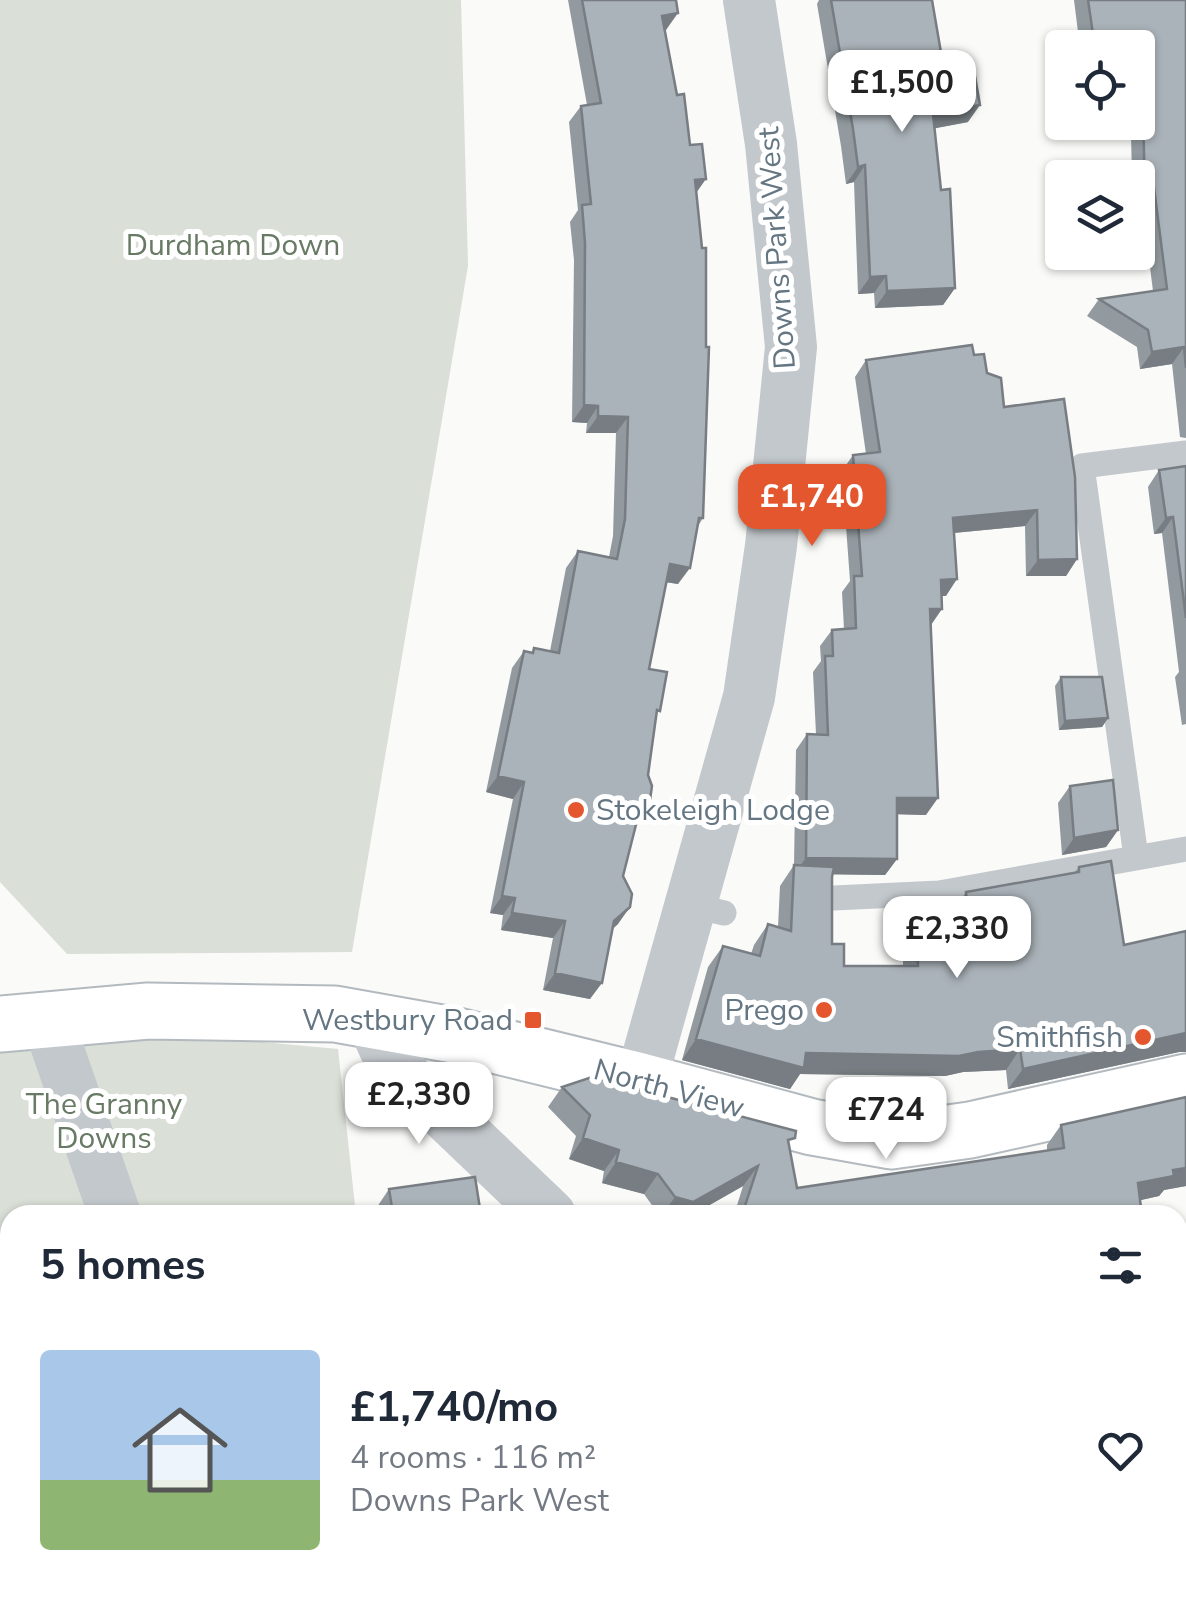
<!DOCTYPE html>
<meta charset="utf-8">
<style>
body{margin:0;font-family:"Nunito Sans",sans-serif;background:#f2f2f3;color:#1f2937;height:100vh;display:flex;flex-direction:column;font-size:38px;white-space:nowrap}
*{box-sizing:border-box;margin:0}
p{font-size:32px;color:#747a83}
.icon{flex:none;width:55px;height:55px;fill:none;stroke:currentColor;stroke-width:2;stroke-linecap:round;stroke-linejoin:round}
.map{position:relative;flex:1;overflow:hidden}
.panel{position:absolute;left:0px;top:1205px;width:1188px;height:392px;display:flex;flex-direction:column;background:#fff;border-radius:30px 30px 0 0;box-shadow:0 2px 8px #0004}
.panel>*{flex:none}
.controls{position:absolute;left:1045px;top:30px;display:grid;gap:20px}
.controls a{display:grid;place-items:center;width:110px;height:110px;border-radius:10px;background:#fff;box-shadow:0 2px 8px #0004;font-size:50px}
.price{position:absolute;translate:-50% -85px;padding:0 22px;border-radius:20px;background:#fff;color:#222;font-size:32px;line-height:65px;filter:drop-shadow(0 2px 5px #0008)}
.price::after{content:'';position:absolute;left:50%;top:60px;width:30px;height:22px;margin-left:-15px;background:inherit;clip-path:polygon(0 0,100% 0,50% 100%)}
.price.current{background:#e4572e;color:#fff}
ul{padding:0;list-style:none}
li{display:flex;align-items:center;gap:30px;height:250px;padding:0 40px}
li span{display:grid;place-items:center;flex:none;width:280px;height:200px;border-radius:10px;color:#555}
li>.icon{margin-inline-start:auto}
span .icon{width:120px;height:120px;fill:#fffc;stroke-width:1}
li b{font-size:42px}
h2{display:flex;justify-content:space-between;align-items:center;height:120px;padding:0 40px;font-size:42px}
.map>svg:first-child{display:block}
.green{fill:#dadfd7}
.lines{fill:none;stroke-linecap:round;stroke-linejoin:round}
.secondary-casing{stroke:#b3babf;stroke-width:59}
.lane{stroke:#c3c8cc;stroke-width:25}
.street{stroke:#c3c8cc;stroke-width:52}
.secondary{stroke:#fff;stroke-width:55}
.wall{fill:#929a9f}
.shaded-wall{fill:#777d82}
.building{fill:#aab3b9;stroke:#777d82;stroke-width:2.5}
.poi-dot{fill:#e4572e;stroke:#fff;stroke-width:4}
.labels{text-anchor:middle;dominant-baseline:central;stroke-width:10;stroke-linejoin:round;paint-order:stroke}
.park-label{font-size:30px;fill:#687a64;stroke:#fff}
.street-label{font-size:30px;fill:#657683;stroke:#fff}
.poi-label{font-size:30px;fill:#657683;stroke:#fff;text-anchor:end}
</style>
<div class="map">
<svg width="1186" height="1597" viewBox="0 0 1186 1597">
<rect width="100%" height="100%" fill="#fafaf8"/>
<path class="green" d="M0,0H461L468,266L352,952L67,954L0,882Z
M28,1020L338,1049L356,1215H10V1588H453L457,1597H0V1048Z"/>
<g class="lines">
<defs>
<path id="secondary" d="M0,1024L148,1011L335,1014L453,1035L641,1081L812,1127L891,1141L970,1130L1186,1082"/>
</defs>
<use href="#secondary" class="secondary-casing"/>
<path class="lane" d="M1136,857L1082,466L1186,453
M834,898L939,893L1186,849
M690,905L724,913"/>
<path class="street" d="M372,1020L392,1064L550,1215
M48,1021L115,1215
M641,1081L749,697L771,546L791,347L771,144L749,0
M1178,1432L1186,1430
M238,1588L241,1597
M946,1588L957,1597"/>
<use href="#secondary" class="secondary"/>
</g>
<path class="wall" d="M568,0H676L666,30H665L696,193L703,518L698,526L678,584L666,582L649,669L656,718L638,817L623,876L618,924L613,928L590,999L543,990L553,938L501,930L503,915L490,913L513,799L486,792L512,668L524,651L531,653L534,648L550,651L566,568L578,551L609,557L613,536L616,433H586L587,423L572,422L574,260L570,222L578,210L569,122L581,106L587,105Z
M819,0H831L944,70L968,122L935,128L941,190L955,288L943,305L875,308L874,293L858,294L854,182L846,184L841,146L817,4Z
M1074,0H1186V438L1180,437L1172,364L1140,369L1137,347L1087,316L1099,299L1153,291L1142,204H1138V178H1132L1131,135L1121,136L1119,122H1138V48H1080Z
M974,355L987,373L1077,559L1066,576H1026L1025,526L954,533L946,596H942L931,625L926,815L897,814V859L885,875L833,874L832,944L844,966H903V960L917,939H954L952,912L966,892L1074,873L1079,867L1124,945L1179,1052L1008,1089L1006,1070L963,1072L945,1076L800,1074L790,1089L682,1060L708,967L723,946L751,954L754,945L768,924L778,927L780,886L794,865L796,750L807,734H816L813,672L821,661L820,646L832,630L844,629L842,592L850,581L842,471L853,455L866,454L855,377L866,360Z
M1186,466V724L1182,725L1175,677L1179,672L1162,533L1154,534L1148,487L1159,470Z
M1061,677L1108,718L1102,727L1059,730L1055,686Z
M1070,786L1118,830L1106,847L1062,855L1058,803Z
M562,1087L789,1147L797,1188L1047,1150V1145L1061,1125L1186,1097V1186L1164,1190L1159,1196L1140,1200L1141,1208L1136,1215H734L743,1186L692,1215H659L644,1194L602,1183L604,1171L569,1159L576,1136L548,1107Z
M389,1189L481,1215H378L377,1207Z
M549,1588H683L685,1597H550Z
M799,1588H927L937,1597H801Z
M1012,1588H1178L1186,1597H1013Z"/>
<path class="shaded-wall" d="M678,13L666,30L651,33L662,16Z
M980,105L968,122L921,131L933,114Z
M1143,118L1131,135L1121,136L1130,122H1138V119Z
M865,165L854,182L846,184L858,167Z
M706,179L694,196L695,180Z
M1145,188H1154L1142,204H1138V198Z
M886,276L874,293L858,294L870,277Z
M955,288L943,305L875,308L887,291Z
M1184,347L1172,364L1140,369L1152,352Z
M584,405L598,406L587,423L572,422Z
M598,416L628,417L616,433H586Z
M1037,510L1025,526L942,534L953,518Z
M1173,517L1162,533L1154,534L1166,518Z
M1077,559L1066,576H1026L1038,560Z
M670,564L690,568L678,584L658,581Z
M957,579L946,596H929L941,580Z
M930,609H942L931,625Z
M1108,718L1102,727L1059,730L1065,721Z
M498,776L524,782L513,799L486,792Z
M897,798H938L926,815L886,814Z
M1118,830L1106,847L1062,855L1074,838Z
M806,858L897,859L885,875L794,874Z
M502,896L515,898L503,915L490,913Z
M630,907L618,924L603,938L614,921Z
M512,913L565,921L553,938L501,930Z
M555,973L602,983L590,999L543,990Z
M1186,1033V1052H1179L1008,1089L1023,1069Z
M696,1039L978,1052L1020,1049L1006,1070L963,1072L945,1076L800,1074L790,1089L682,1060Z
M583,1138L619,1150L604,1171L569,1159Z
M616,1162L658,1174L644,1194L602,1183Z
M758,1166L743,1186L692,1215H662L675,1197Z
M1186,1168V1186L1164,1190L1159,1196L1124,1204L1138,1183L1173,1170Z
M1141,1208L1136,1215H1096Z
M1186,1354V1372L1178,1373V1355Z
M580,1588L574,1597H559L564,1590Z"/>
<path class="building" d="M582,0H676L678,13L662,16L677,95L684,94L690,145L702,144L706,179L695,180L702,248H706V347H709L703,518H699L690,568L670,564L649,669L667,672L660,711L657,710L648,775L652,786L650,800L641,805L623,876L632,894L630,907L614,921L602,983L555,973L565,921L512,913L515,898L502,896L524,782L498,776L524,651L533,653L534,648L559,653L578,551L617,559L625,519L628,417L598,416V406L584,405L585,243L582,205L591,204L581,106L601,103Z
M831,0H932L944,70L973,65L980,105L933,114L941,190L950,189L955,288L887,291L886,276L870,277L865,165L858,167L853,129Z
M1088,0H1186V368L1184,347L1152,352L1148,330L1099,299L1167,289L1154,188H1145L1143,118L1138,119V48H1089V42L1094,41Z
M972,345L974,355L984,354L987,373L1001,378L1004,407L1064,399L1075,477L1077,559L1038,560L1037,510L953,518L957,579L941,580L942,609H930L938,798H897V859L806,858L807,734L828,735L825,656H833L832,630L856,628L854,576H862L853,455L880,452L866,360Z
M1186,466V618L1173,517L1166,518L1159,470Z
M1061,677H1102L1108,718L1065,721Z
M1113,780L1118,830L1074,838L1070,786Z
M1111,861L1124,945L1186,931V1033L1023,1069L1020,1049L978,1052L959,1056L806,1053L804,1068L696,1039L723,946L760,956L768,924L791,931L794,865L834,867L832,877V944H844V966H918L917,939H970L966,892L1079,872V867Z
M592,1077L796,1131L795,1138L788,1140L797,1188L1064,1148L1061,1125L1186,1097V1168L1173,1170L1174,1176L1138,1183L1141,1208L1096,1215H742L758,1166L693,1202L675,1197L658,1174L616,1162L619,1150L583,1138L590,1115L562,1087Z
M475,1177L481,1215H388L393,1214L389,1189Z
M1186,1269V1354L1178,1355V1271Z
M1186,1461V1597H1027L1026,1588H1178V1462Z
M564,1588H683L685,1597H582L580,1588L564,1590Z
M814,1588H927L937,1597H816Z"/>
<g class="poi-dot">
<circle cx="576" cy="810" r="10"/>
<circle cx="824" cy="1010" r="10"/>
<rect x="523" y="1010" width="20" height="20" rx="5"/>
<circle cx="1143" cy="1037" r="10"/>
</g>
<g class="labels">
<g class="park-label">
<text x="233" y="245">Durdham Down</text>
<text x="104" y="1104">The Granny<tspan x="104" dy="34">Downs</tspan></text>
</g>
<g class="street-label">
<text transform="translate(777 248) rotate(-94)">Downs Park West</text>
<text transform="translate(669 1089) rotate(15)">North View</text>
</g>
<g class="poi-label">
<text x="596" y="810" text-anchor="start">Stokeleigh Lodge</text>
<text x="804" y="1010">Prego</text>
<text x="513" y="1020">Westbury Road</text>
<text x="1123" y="1037">Smithfish</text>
</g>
</g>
</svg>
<div class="controls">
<a><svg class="icon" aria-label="locate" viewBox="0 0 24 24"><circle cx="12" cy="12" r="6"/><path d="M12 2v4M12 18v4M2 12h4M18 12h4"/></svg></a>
<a><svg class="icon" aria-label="layers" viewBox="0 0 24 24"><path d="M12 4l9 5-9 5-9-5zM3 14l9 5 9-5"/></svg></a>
</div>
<b class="price" style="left:902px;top:135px">£1,500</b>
<b class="price current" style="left:812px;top:549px">£1,740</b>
<b class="price" style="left:957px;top:981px">£2,330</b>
<b class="price" style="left:419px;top:1147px">£2,330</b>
<b class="price" style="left:886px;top:1162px">£724</b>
<section class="panel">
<h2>5 homes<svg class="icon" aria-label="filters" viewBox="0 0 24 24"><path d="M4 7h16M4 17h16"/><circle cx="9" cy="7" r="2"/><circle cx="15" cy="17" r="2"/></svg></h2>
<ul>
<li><span style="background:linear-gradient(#a9c7e8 65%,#8fb573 0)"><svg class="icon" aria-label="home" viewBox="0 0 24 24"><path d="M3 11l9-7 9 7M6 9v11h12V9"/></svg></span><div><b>£1,740/mo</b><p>4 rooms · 116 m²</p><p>Downs Park West</p></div><svg class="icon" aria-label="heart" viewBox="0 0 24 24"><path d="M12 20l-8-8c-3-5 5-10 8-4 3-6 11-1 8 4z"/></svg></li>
</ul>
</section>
</div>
